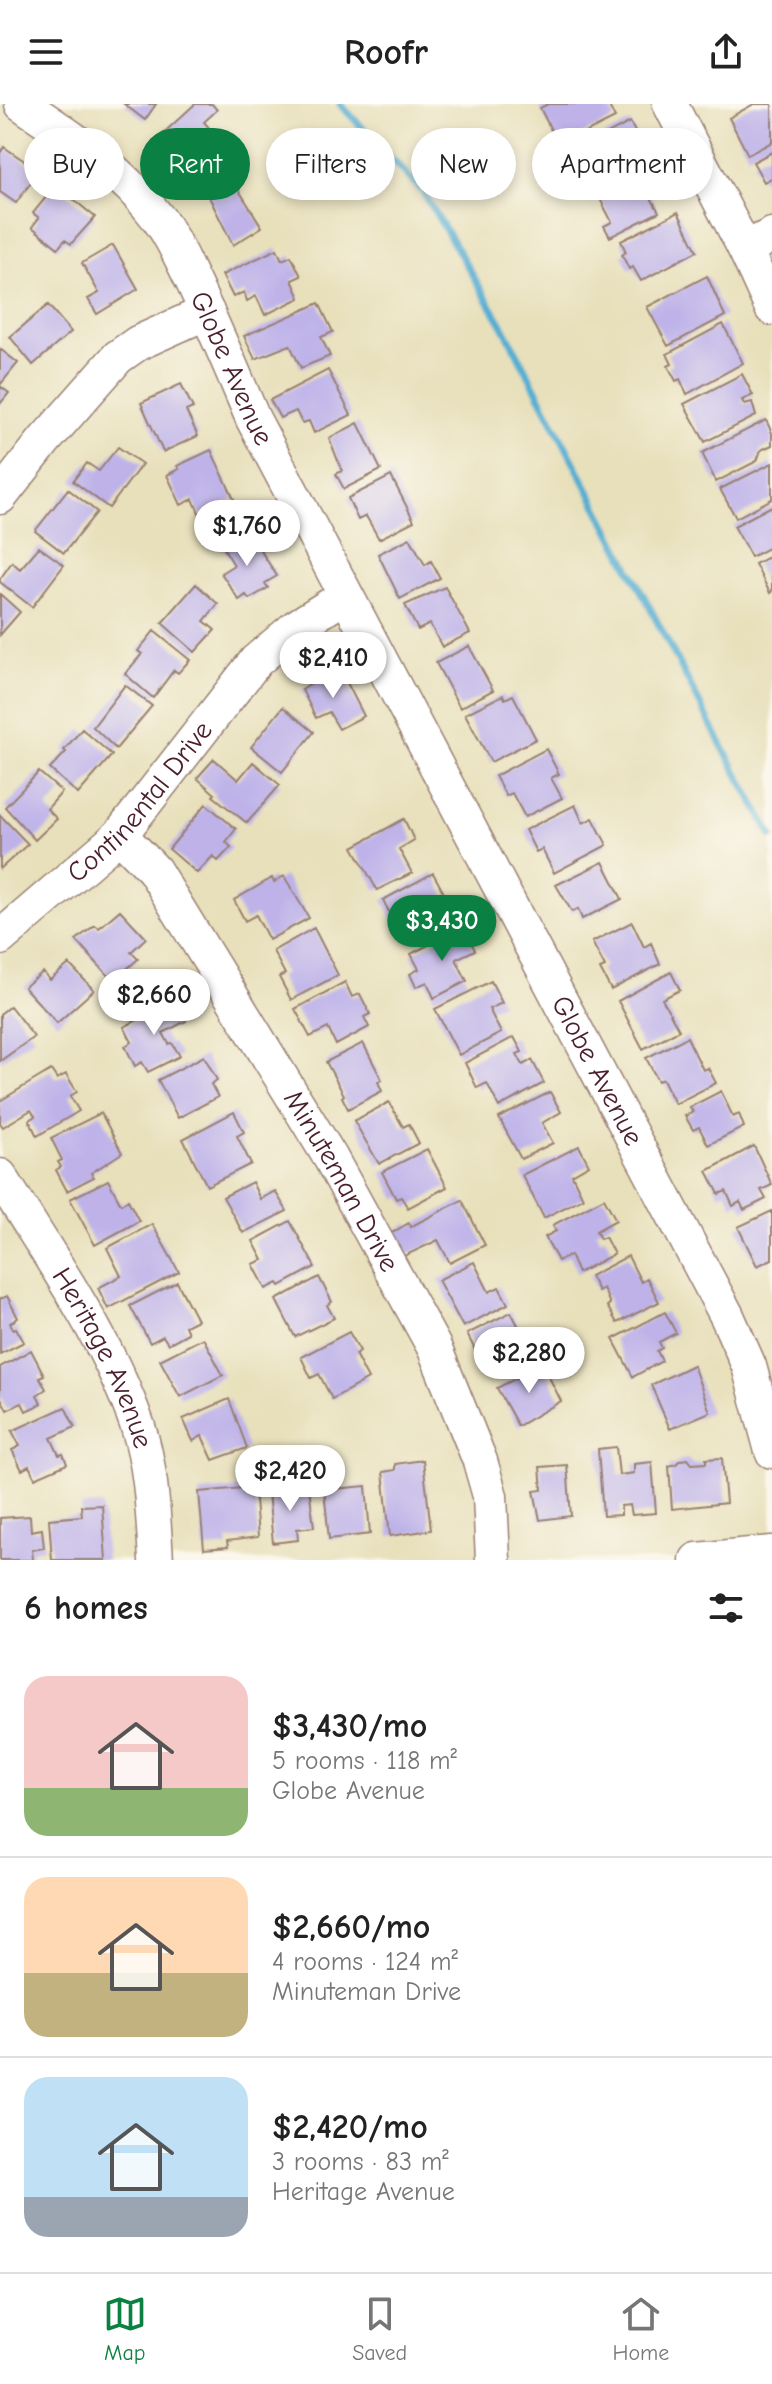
<!DOCTYPE html>
<meta charset="utf-8">
<style>
body{margin:0;font-family:"Comic Neue",sans-serif;background:#f6f6f6;color:#222;height:100vh;display:flex;flex-direction:column;font-size:30px;white-space:nowrap}
*{box-sizing:border-box;margin:0}
p{font-size:26px;color:#767676}
.icon{flex:none;width:44px;height:44px;fill:none;stroke:currentColor;stroke-width:2;stroke-linecap:round;stroke-linejoin:round}
.map{position:relative;height:1456px;overflow:hidden}
.side{display:flex;flex-direction:column;background:#fff;flex:1}
.side>*{flex:none}
.hud{position:absolute;left:24px;top:24px;width:724px;height:72px;display:flex;gap:16px}
.price{position:absolute;translate:-50% -68px;padding:0 18px;border-radius:28px;background:#fff;color:#222;font-size:26px;line-height:52px;filter:drop-shadow(0 2px 4px #0008)}
.price::after{content:'';position:absolute;left:50%;top:48px;width:24px;height:18px;margin-left:-12px;background:inherit;clip-path:polygon(0 0,100% 0,50% 100%)}
.price.selected{background:#0b8043;color:#fff}
ul{padding:0;list-style:none}
li{display:flex;align-items:center;gap:24px;height:200px;padding:0 24px}
li+li{border-top:2px solid #e0e0e0}
li span{display:grid;place-items:center;flex:none;width:224px;height:160px;border-radius:24px;color:#555}
li>.icon{margin-inline-start:auto}
span .icon{width:96px;height:96px;fill:#fffc;stroke-width:1}
li b{font-size:34px}
h2{display:flex;justify-content:space-between;align-items:center;height:96px;padding:0 24px;font-size:34px}
.pill{padding:0 28px;border-radius:36px;background:#fff;box-shadow:0 4px 12px #0003;font-size:28px;line-height:72px}
.pill.selected{background:#0b8043;color:#fff}
header{display:flex;justify-content:space-between;align-items:center;height:104px;padding:0 24px;background:#fff;font-size:36px;font-weight:700}
.tab-bar{display:flex;justify-content:space-around;align-items:center;height:112px;border-top:2px solid #e0e0e0;background:#fff;font-size:22px;color:#767676}
.tab-bar a{display:grid;justify-items:center;gap:4px}
.tab-bar .selected{color:#0b8043}
.map>svg:first-child{display:block}
.lines{fill:none;stroke-linecap:round;stroke-linejoin:round}
.stream{stroke:#55aed2;stroke-width:7}
.building{fill:#beb2e9}
.minor-casing{stroke:#998073;stroke-width:37}
.minor{stroke:#fff;stroke-width:34}
.labels{text-anchor:middle;dominant-baseline:central;stroke-width:6;stroke-linejoin:round;paint-order:stroke}
.street-label{font-size:28px;fill:#4a1f2b;stroke:#fbf7ec}
</style>
<header><svg class="icon" aria-label="menu" viewBox="0 0 24 24"><path d="M4 6h16M4 12h16M4 18h16"/></svg>Roofr<svg class="icon" aria-label="share" viewBox="0 0 24 24"><path d="M12 15V3M7 8l5-5 5 5M5 13v7h14v-7"/></svg></header>
<div class="map">
<svg width="772" height="1456" viewBox="0 0 772 1456">
<rect width="100%" height="100%" fill="#fbf7ec"/>
<filter id="ink" filterUnits="userSpaceOnUse"><feTurbulence type="fractalNoise" baseFrequency=".0125" numOctaves="2"/><feDisplacementMap in="SourceGraphic" scale="16" xChannelSelector="R" yChannelSelector="G"/><feConvolveMatrix kernelMatrix="1 2 1 2 8 2 1 2 1" color-interpolation-filters="sRGB"/></filter>
<filter id="wash" filterUnits="userSpaceOnUse"><feTurbulence type="fractalNoise" baseFrequency=".006" numOctaves="4" result="noise"/><feDisplacementMap in="SourceGraphic" scale="32" xChannelSelector="R" yChannelSelector="G"/><feGaussianBlur stdDeviation="1.8" result="paint"/><feColorMatrix in="noise" values="0 0 0 0 0 0 0 0 0 0 0 0 0 0 0 0 0 1.4 0 .05"/><feComposite in="paint" operator="in"/></filter>
<g filter="url(#wash)">
<rect width="100%" height="100%" fill="#e8e0bb"/>
<g class="lines">
<path class="stream" d="M340,0L423,88L504,224L721,640L772,732"/>
</g>
<g id="blocks">
<path class="building" d="M124,0H156L145,16Z
M195,0H212L217,6L204,18L226,43L200,66L181,45L173,52L157,35Z
M548,0H608L615,14L559,42L540,4Z
M754,0H772V38L748,51L729,14Z
M630,18L640,38L629,43L631,47L635,45L640,47L643,53L642,59L592,84L574,48Z
M4,43L39,67L16,99L0,88V49Z
M772,48V74L764,78L753,58Z
M653,63L664,85L650,92L659,108L610,133L604,122L612,118L598,91Z
M228,69L262,123L233,141L204,83Z
M56,81L95,113L71,140L65,136L58,144L32,123L39,114L33,109Z
M678,108L697,147L641,177L633,163L629,165L622,151L626,148L621,137Z
M113,141L138,185L97,210L88,195L99,189L82,159Z
M277,145L282,156L291,152L301,172L292,176L300,194L265,211L256,192L247,197L244,188L233,193L222,171Z
M707,172L725,212L668,242L647,203Z
M319,199L333,228L321,233L330,252L301,264L290,241L255,255L244,232Z
M48,201L71,228L33,261L10,233Z
M723,220L743,259L687,290L680,275L676,277L668,262L672,260L667,250Z
M0,245L18,259L0,281Z
M328,266L351,311L314,329L309,317L302,319L296,307L280,314L270,296Z
M742,270L753,291L742,296L744,300L752,298L756,312L705,338L684,300Z
M181,280L193,304L186,307L198,332L163,348L141,299Z
M0,282L9,289L0,300Z
M766,316L772,329V341L761,346L757,357L716,378L702,349Z
M358,319L381,366L344,385L336,370L342,367L329,334Z
M118,343L142,360L109,404L73,377L87,359L99,367Z
M211,346L234,395L200,411L193,395L181,401L167,371L179,365L177,362Z
M772,359V395L736,414L720,385Z
M391,372L414,417L379,435L366,412L358,416L348,394Z
M68,385L97,408L64,449L35,427Z
M772,402V442L751,453L734,422Z
M248,427L277,472L265,479L268,484L249,495L246,491L239,496L221,469L234,461L223,443Z
M410,434L425,461L431,457L440,474L400,495L378,450Z
M39,443L64,461L32,503L0,478V475L12,458L20,465Z
M772,451V487L770,489L755,460Z
M196,480L218,500L204,517L215,526L195,548L162,519Z
M445,483L470,529L442,543L430,520L418,526L405,501Z
M0,490L20,508L0,531Z
M154,527L190,556L178,569L174,566L153,594L125,570L142,550L138,547Z
M469,542L493,586L460,604L436,559Z
M341,567L364,612L339,625L329,608L316,614L302,586L327,569L329,573Z
M125,581L152,602L116,645L93,623Z
M503,591L505,595L513,591L536,635L491,658L465,610Z
M283,603L314,628L282,668L251,643Z
M82,625L112,651L78,690L50,665L66,648L64,646Z
M546,645L559,670L551,674L562,694L525,713L512,689L506,692L495,672Z
M214,655L238,676L253,658L280,681L247,719L213,692L215,690L197,674Z
M39,668L62,688L47,705L57,715L35,736L5,703Z
M206,700L236,725L226,738L231,743L218,757L213,752L197,769L169,745Z
M575,701L583,719L593,714L607,741L554,769L542,745L536,748L525,726Z
M0,711L28,740L0,765Z
M404,715L414,736L399,745L412,769L377,786L353,743Z
M603,758L622,795L582,815L578,805L572,808L556,781Z
M433,769L445,791L438,794L452,817L421,834L410,813L395,820L383,796Z
M284,772L309,814L269,836L256,811L245,817L234,796L272,774L274,778Z
M120,806L146,834L131,848L138,855L113,877L76,836L95,821L99,824Z
M632,818L644,843L651,839L660,860L611,886L600,865L605,863L592,838Z
M463,823L475,846L456,855L467,877L434,894L427,878L416,883L410,870L419,865L411,850Z
M314,824L338,871L291,896L279,873L285,870L273,847Z
M69,860L94,886L57,919L24,883L43,868L50,876Z
M671,868L680,886L662,895L679,926L643,945L618,897Z
M491,877L502,899L489,905L501,929L459,951L435,905Z
M345,878L352,893L360,890L370,910L364,913L369,923L336,941L328,924L310,933L295,905Z
M175,896L186,917L163,929L169,940L172,939L180,952L148,968L142,958L135,962L125,942L132,938L124,923Z
M10,902L34,933L0,957V910Z
M514,933L522,948L517,950L523,961L532,956L544,979L499,1003L487,979L477,984L465,959Z
M687,933L703,966L708,964L716,979L675,1000L663,975L658,977L646,954Z
M363,939L382,976L378,978L382,987L348,1005L342,993L344,991L326,958Z
M204,952L217,976L211,980L218,993L178,1014L158,976Z
M51,966L57,975L66,970L77,988L70,992L79,1007L37,1032L29,1016L35,1012L31,1006L3,1023L0,1019V997Z
M721,987L733,1013L739,1010L744,1023L708,1041L699,1023L693,1026L685,1012L693,1008L690,1003Z
M550,988L561,1008L542,1019L553,1039L521,1055L499,1014Z
M389,998L403,1023L409,1020L419,1039L379,1060L354,1017Z
M234,1008L244,1028L237,1032L251,1060L207,1082L183,1035Z
M101,1009L122,1049L91,1069L94,1073L67,1087L56,1066L61,1063L58,1058L62,1056L51,1034Z
M579,1042L589,1061L572,1071L583,1094L544,1114L522,1071Z
M754,1042L772,1081L761,1086L766,1095L744,1106L740,1098L733,1102L726,1087L719,1090L707,1067Z
M427,1045L447,1083L408,1104L401,1093L396,1095L382,1068Z
M108,1076L121,1100L128,1096L139,1117L95,1141L70,1095Z
M252,1078L260,1095L275,1087L287,1107L243,1129L223,1093Z
M604,1094L616,1116L596,1127L600,1135L605,1133L614,1150L578,1169L570,1151L558,1157L545,1133L556,1127L553,1121Z
M462,1096L485,1141L450,1159L438,1136L400,1154L388,1131L409,1119L410,1123Z
M772,1107V1155L757,1162L738,1123Z
M290,1117L315,1163L280,1182L278,1179L266,1185L253,1160L263,1156L253,1137Z
M152,1120L179,1168L108,1205L98,1184L121,1172L107,1144Z
M628,1152L641,1178L647,1174L659,1198L617,1219L607,1202L610,1200L603,1184L598,1187L590,1172Z
M474,1158L489,1188L499,1183L508,1200L463,1223L438,1176Z
M319,1173L332,1198L327,1201L334,1214L295,1233L276,1196Z
M177,1178L197,1216L185,1222L188,1229L168,1240L163,1232L150,1239L130,1202Z
M7,1192L18,1214L10,1219L13,1225L16,1224L24,1238L0,1250V1195Z
M511,1208L531,1246L502,1261L493,1245L478,1252L467,1230Z
M665,1208L676,1229L659,1238L662,1244L657,1247L662,1257L633,1273L613,1235Z
M349,1228L360,1247L355,1250L368,1275L332,1295L319,1270L311,1274L301,1253Z
M203,1234L223,1271L180,1293L160,1256Z
M31,1246L44,1271L39,1273L46,1285L37,1291L41,1300L26,1307L22,1299L7,1306L0,1292V1263Z
M543,1261L561,1297L518,1322L497,1284Z
M693,1261L710,1308L670,1325L651,1281Z
M229,1295L247,1344L213,1356L202,1332L193,1337L183,1315Z
M65,1303L75,1323L51,1334L59,1351L63,1350L67,1360L35,1374L29,1362L22,1366L12,1346L20,1342L12,1327Z
M616,1343L619,1371L634,1369V1360L652,1358L656,1409L632,1411L630,1401L621,1402V1411L603,1412L598,1345Z
M722,1354L726,1399L672,1405L669,1362L676,1360L680,1356L688,1355L692,1360L706,1359V1355Z
M423,1356L431,1426L390,1432L383,1368L395,1366V1360Z
M567,1361L571,1412L540,1416L534,1387L542,1386L540,1363Z
M366,1382L370,1430L329,1435L324,1386Z
M254,1383L258,1433L227,1437L228,1443L204,1445L199,1388Z
M309,1383L314,1423L297,1425L298,1436L273,1439L268,1388Z
M102,1401L106,1456H52L49,1415L82,1412L81,1402Z
M30,1412L31,1427L42,1425L44,1444L32,1446L33,1456H0V1414Z"/>
</g>
</g>
<g filter="url(#ink)">
<use href="#blocks" fill-opacity="0" stroke="#998073" stroke-width="2"/>
<g class="lines">
<defs>
<g id="minor">
<path id="s1" d="M22,0C71,33 122,66 158,114C172,132 181,154 191,174C213,220 233,268 253,315L727,1212L749,1262L772,1347"/>
<path d="M670,0L745,145L772,204"/>
<path d="M745,145L772,131"/>
<path d="M0,393L44,337L118,253L138,239L207,208"/>
<path id="s2" d="M120,731L154,766L330,1053L434,1243L480,1357L490,1392L493,1456"/>
<path id="s3" d="M0,834L120,731L256,557L296,523L345,492"/>
<path id="s4" d="M0,1072C49,1152 107,1233 138,1323C152,1365 153,1412 156,1456"/>
<path d="M697,1456L772,1449"/>
</g>
</defs>
<use href="#minor" class="minor-casing"/>
<use href="#minor" class="minor"/>
</g>
</g>
<g class="labels">
<g class="street-label">
<text stroke="none"><textPath href="#s1" startOffset="346">Globe Avenue</textPath></text>
<text stroke="none"><textPath href="#s3" startOffset="196">Continental Drive</textPath></text>
<text stroke="none"><textPath href="#s1" startOffset="1138">Globe Avenue</textPath></text>
<text stroke="none"><textPath href="#s2" startOffset="412">Minuteman Drive</textPath></text>
<text stroke="none"><textPath href="#s4" startOffset="210">Heritage Avenue</textPath></text>
</g>
</g>
</svg>
<b class="price" style="left:247px;top:464px">$1,760</b>
<b class="price" style="left:333px;top:596px">$2,410</b>
<b class="price selected" style="left:442px;top:859px">$3,430</b>
<b class="price" style="left:154px;top:933px">$2,660</b>
<b class="price" style="left:529px;top:1291px">$2,280</b>
<b class="price" style="left:290px;top:1409px">$2,420</b>
<div class="hud">
<a class="pill">Buy</a>
<a class="pill selected">Rent</a>
<a class="pill">Filters</a>
<a class="pill">New</a>
<a class="pill">Apartment</a>
</div>
</div>
<section class="side">
<h2>6 homes<svg class="icon" aria-label="filters" viewBox="0 0 24 24"><path d="M4 7h16M4 17h16"/><circle cx="9" cy="7" r="2"/><circle cx="15" cy="17" r="2"/></svg></h2>
<ul>
<li><span style="background:linear-gradient(#f6c9c9 70%,#8fb573 0)"><svg class="icon" aria-label="home" viewBox="0 0 24 24"><path d="M3 11l9-7 9 7M6 9v11h12V9"/></svg></span><div><b>$3,430/mo</b><p>5 rooms · 118 m²</p><p>Globe Avenue</p></div></li>
<li><span style="background:linear-gradient(#ffd9b3 60%,#c2b280 0)"><svg class="icon" aria-label="home" viewBox="0 0 24 24"><path d="M3 11l9-7 9 7M6 9v11h12V9"/></svg></span><div><b>$2,660/mo</b><p>4 rooms · 124 m²</p><p>Minuteman Drive</p></div></li>
<li><span style="background:linear-gradient(#bfe0f5 75%,#9aa5b1 0)"><svg class="icon" aria-label="home" viewBox="0 0 24 24"><path d="M3 11l9-7 9 7M6 9v11h12V9"/></svg></span><div><b>$2,420/mo</b><p>3 rooms · 83 m²</p><p>Heritage Avenue</p></div></li>
</ul>
</section>
<nav class="tab-bar">
<a class="selected"><svg class="icon" aria-label="map" viewBox="0 0 24 24"><path d="M3 6l6-2 6 2 6-2v14l-6 2-6-2-6 2zM9 4v14M15 6v14"/></svg>Map</a>
<a><svg class="icon" aria-label="saved" viewBox="0 0 24 24"><path d="M7 4h10v16l-5-4-5 4z"/></svg>Saved</a>
<a><svg class="icon" aria-label="home" viewBox="0 0 24 24"><path d="M3 11l9-7 9 7M6 9v11h12V9"/></svg>Home</a>
</nav>
